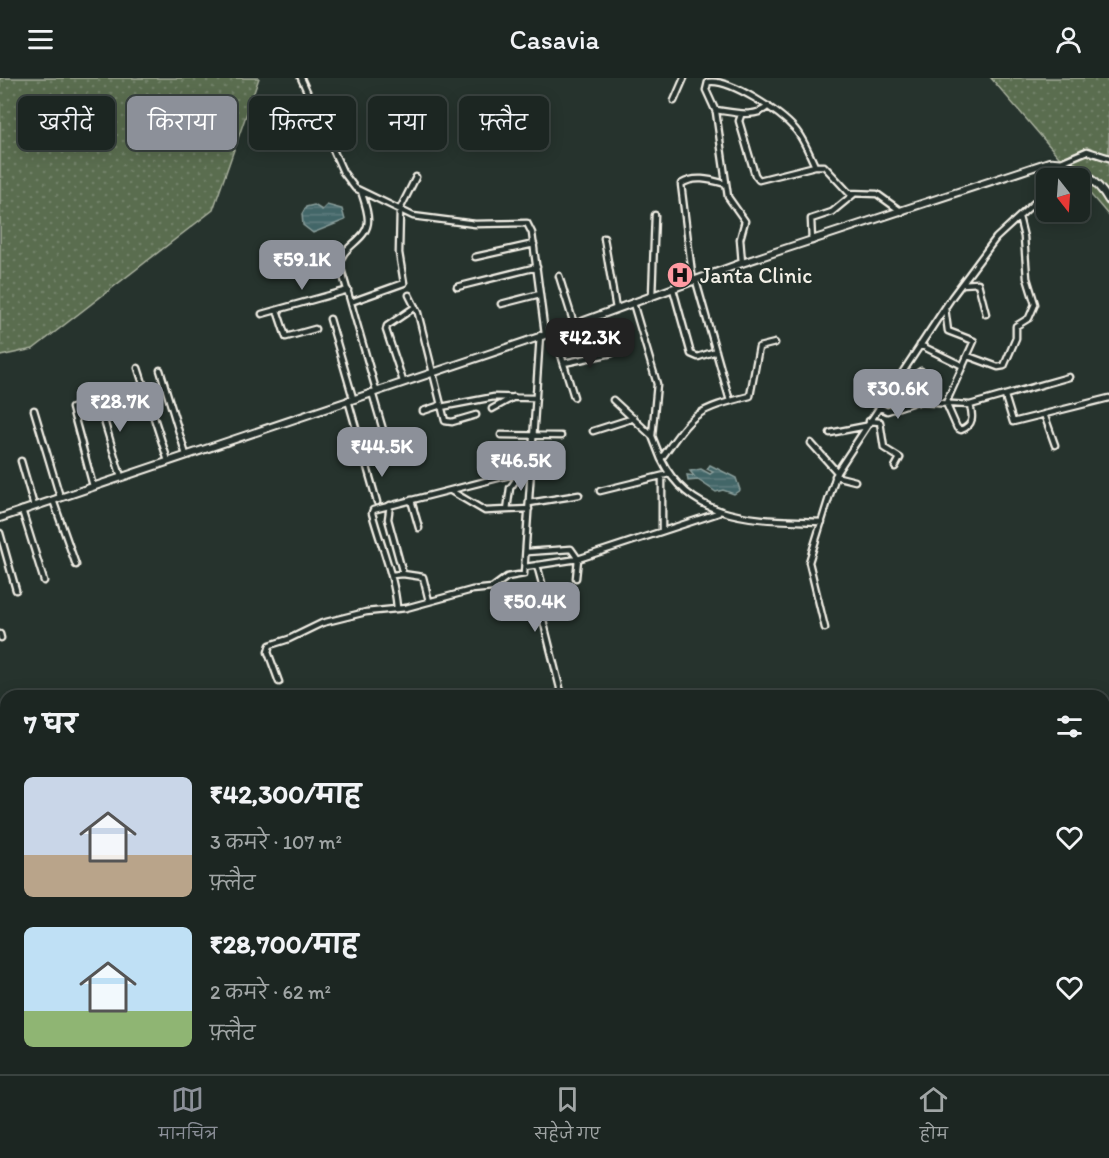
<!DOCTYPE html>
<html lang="hi">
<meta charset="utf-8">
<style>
body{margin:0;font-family:Itim,"Playpen Sans Deva",sans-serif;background:#252e2a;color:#f1f3f6;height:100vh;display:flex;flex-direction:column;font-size:22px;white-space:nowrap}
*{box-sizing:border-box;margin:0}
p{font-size:20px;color:#a0a5a5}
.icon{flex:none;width:33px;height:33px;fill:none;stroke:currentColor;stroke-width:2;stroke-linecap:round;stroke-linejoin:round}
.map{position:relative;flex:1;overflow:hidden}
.details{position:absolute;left:0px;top:612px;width:1110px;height:384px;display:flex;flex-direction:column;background:#1c2622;border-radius:18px 18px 0 0;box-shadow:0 3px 15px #0003,0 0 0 2px #3a4340}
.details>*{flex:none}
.top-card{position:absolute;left:18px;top:18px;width:600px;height:54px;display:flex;gap:12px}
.needle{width:39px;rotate:163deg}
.tools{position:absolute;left:1036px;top:90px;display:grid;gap:12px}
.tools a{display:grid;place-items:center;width:54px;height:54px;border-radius:9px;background:#1c2622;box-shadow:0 3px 15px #0003,0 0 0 2px #3a4340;font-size:30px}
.price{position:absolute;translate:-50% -51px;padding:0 14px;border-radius:12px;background:#8c9099;color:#fff;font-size:20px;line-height:39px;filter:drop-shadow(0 2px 3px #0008)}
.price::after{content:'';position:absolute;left:50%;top:36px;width:18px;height:14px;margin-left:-9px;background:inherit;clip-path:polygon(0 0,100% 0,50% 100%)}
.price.selected{background:#222;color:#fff}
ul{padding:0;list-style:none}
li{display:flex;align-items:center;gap:18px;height:150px;padding:0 24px}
li span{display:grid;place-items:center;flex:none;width:168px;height:120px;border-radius:9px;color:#555}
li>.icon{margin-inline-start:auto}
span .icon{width:72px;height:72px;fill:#fffc;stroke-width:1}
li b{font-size:26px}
h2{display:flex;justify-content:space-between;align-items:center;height:72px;padding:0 24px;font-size:26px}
.pill{padding:0 21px;border-radius:9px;background:#1c2622;box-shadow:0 3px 15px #0003,0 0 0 2px #3a4340;font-size:21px;line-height:54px}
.pill.selected{background:#8c9099;color:#fff}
header{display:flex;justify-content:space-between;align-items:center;height:78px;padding:0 24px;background:#1c2622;font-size:27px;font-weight:600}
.dock{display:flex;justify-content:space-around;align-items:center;height:84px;border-top:2px solid #3a4340;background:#1c2622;font-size:16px;color:#a0a5a5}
.dock a{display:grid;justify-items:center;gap:3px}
.dock .selected{color:#8c9099}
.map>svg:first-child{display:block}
.grass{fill:url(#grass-dots);stroke:#a7af9c;stroke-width:1.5}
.water{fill:url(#water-rules);stroke:#8a9e9b;stroke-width:1.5}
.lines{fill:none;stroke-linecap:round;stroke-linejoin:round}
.street-casing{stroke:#f4f1e8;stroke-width:9}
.secondary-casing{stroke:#f4f1e8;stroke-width:10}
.street{stroke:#26332d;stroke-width:4.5}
.secondary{stroke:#26332d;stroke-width:6}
.labels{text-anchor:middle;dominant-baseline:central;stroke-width:4.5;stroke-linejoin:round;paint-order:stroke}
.poi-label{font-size:22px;fill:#f4f1e8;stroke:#26332d;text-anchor:start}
</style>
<header><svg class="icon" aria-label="menu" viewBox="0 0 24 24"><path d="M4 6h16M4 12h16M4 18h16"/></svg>Casavia<svg class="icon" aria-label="person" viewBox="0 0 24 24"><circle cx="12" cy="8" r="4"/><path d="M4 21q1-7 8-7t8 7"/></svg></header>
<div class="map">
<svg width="1109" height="996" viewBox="0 0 1109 996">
<defs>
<pattern id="grass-dots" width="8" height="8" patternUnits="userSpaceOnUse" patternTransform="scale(1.5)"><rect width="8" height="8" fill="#5a6d50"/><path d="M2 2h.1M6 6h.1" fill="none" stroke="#728269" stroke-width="1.8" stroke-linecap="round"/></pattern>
<pattern id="water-rules" width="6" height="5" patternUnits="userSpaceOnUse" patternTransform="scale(1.5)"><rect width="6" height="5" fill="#436668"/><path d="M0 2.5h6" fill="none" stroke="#5f7c7e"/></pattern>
</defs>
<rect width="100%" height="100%" fill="#26332d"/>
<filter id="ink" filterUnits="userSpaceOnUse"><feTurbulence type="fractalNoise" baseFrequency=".0167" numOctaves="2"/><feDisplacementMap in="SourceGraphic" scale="12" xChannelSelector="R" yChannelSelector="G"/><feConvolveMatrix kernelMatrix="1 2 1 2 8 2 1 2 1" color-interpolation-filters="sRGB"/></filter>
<g filter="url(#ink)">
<path class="grass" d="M0,0H259L213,132L33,271L0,278Z
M991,0H1109V138L1080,104V100H1077Z"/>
<path class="water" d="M314,127L322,132L327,127L342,131L345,142L313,155L303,147L302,136L306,129Z
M710,387L736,400L740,412L734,416L723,412L716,414L698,402L688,403L687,397L694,398L690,393L701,391L710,396L713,394L707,391Z"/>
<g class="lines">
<defs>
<path id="street" d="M301,0L343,94L355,110L413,138L475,146L527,145L532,155L545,256
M674,23L684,0
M716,32C731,34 757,41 768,28
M741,37L739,43L755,97L759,102L815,88H824L849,115L877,116L902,134
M1061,84L1087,73L1109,80
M1055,100L1065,86
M361,113C364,122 368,133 368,142C368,163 340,168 340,187L376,312
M604,160L616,231
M812,163L811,141L832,134L854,116
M475,179L534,166
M742,185L740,161L745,143L728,119L716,34L706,12L708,4C730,0 781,35 795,51C803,60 810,77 815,88
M559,198L574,246
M696,203L730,323
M693,204L681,106C695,97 711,102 726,106
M962,206L978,205L986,236
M457,209L537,189
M673,211L691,276L698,279L716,273
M409,217L418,235L445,343L452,344L476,337
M652,218L655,137
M351,224L404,205L399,175L400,131L416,99
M633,225L657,306L652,358
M501,226L540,216
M945,230L948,253L974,263L946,325
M277,232L286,259L315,251
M262,236L348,212
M330,241L353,320
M554,254L574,319
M775,265L759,269L750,318C695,332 694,334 661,381C693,446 760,441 822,444
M920,267L963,288
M968,278L998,289L1004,288L1016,260V248L1029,240L1035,226L1027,200L1024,159L1019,139
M564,285L612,275
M138,290L168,383
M160,292L186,377
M899,301L912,321L919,324L970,327L1069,299
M403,303L386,252L387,248L415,229
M902,305L921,293
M372,314L388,369L394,372
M1005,318L1013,344L1109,320
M97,319L121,399
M348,322L377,424
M613,322L652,358L661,381
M946,325L957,350L961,352C974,347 973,338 970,327
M441,329L494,319L534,320
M879,329L887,333L917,323
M72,330L93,408
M492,331L514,319
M34,332L60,419
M423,333L441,327
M1044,336L1055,367
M869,343L880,344L884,370L900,380L895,389
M593,353L634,340
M830,355L866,348
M501,357L561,358
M811,365L837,394
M21,383L34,428
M835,398L855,403
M451,413L485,433L529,431
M600,413L669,396
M53,422L76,487
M411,422L419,450
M529,425L579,417
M390,427L388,441L403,496
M22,432L44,503
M507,432L510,410L522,394
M662,453V398
M0,455L16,512
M537,487L547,524L541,534L562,618
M525,489L578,481L571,471L527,474
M391,497L403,496L423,499L429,523
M576,500L578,481L718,435
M524,522L527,531H542
M397,530C395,500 380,465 372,435L373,432L529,392
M825,550L809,484L837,394L952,219L996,160L1047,113
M0,556L1,560
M279,604L268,574L270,567L289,561L322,545L366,534L406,530L472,512L492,510L507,499L524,496L540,257"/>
<path id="secondary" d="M0,440L554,254L742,185L1049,84C1072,82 1099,104 1109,123
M1104,801L1109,800
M1104,815L1109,813
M434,996L455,990
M479,996L500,990"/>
</defs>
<use href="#street" class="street-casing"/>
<use href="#secondary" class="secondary-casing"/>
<use href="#street" class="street"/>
<use href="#secondary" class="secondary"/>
</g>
</g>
<defs>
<symbol id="hospital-disc" viewBox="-11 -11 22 22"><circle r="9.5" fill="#ff9aa2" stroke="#26332d"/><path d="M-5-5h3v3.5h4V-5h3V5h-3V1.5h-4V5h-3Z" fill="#111"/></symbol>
</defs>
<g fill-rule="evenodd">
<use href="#hospital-disc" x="665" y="182" width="30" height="30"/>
</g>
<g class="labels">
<g class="poi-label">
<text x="700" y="197">Janta Clinic</text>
</g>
</g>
</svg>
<div class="tools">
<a><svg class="needle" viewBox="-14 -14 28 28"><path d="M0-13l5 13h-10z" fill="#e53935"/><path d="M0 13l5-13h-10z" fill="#a0a5a5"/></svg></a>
</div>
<b class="price" style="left:302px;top:213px">₹59.1K</b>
<b class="price selected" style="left:590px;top:291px">₹42.3K</b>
<b class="price" style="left:898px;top:342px">₹30.6K</b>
<b class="price" style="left:120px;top:355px">₹28.7K</b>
<b class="price" style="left:382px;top:400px">₹44.5K</b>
<b class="price" style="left:521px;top:414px">₹46.5K</b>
<b class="price" style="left:535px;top:555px">₹50.4K</b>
<div class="top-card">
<a class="pill">खरीदें</a>
<a class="pill selected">किराया</a>
<a class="pill">फ़िल्टर</a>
<a class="pill">नया</a>
<a class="pill">फ़्लैट</a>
</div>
<section class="details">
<h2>7 घर<svg class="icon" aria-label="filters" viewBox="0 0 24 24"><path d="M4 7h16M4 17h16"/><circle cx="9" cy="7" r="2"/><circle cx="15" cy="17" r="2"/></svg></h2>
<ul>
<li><span style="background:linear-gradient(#c9d6e8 65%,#b9a48a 0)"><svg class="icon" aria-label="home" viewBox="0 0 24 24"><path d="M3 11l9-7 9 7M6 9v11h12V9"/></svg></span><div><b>₹42,300/माह</b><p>3 कमरे · 107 m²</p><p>फ़्लैट</p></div><svg class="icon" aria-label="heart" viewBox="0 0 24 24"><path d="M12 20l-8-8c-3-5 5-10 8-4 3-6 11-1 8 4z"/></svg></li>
<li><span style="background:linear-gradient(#bfe0f5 70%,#8fb573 0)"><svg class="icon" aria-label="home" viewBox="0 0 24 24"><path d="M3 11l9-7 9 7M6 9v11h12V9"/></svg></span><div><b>₹28,700/माह</b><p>2 कमरे · 62 m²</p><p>फ़्लैट</p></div><svg class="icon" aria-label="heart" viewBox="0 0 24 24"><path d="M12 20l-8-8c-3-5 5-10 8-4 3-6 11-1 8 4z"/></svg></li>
</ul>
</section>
</div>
<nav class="dock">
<a class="selected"><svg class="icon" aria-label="map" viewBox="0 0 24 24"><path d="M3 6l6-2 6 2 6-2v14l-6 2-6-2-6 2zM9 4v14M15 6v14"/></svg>मानचित्र</a>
<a><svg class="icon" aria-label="saved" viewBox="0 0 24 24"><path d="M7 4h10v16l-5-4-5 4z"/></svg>सहेजे गए</a>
<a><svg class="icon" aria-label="home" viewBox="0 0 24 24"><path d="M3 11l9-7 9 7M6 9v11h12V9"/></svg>होम</a>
</nav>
